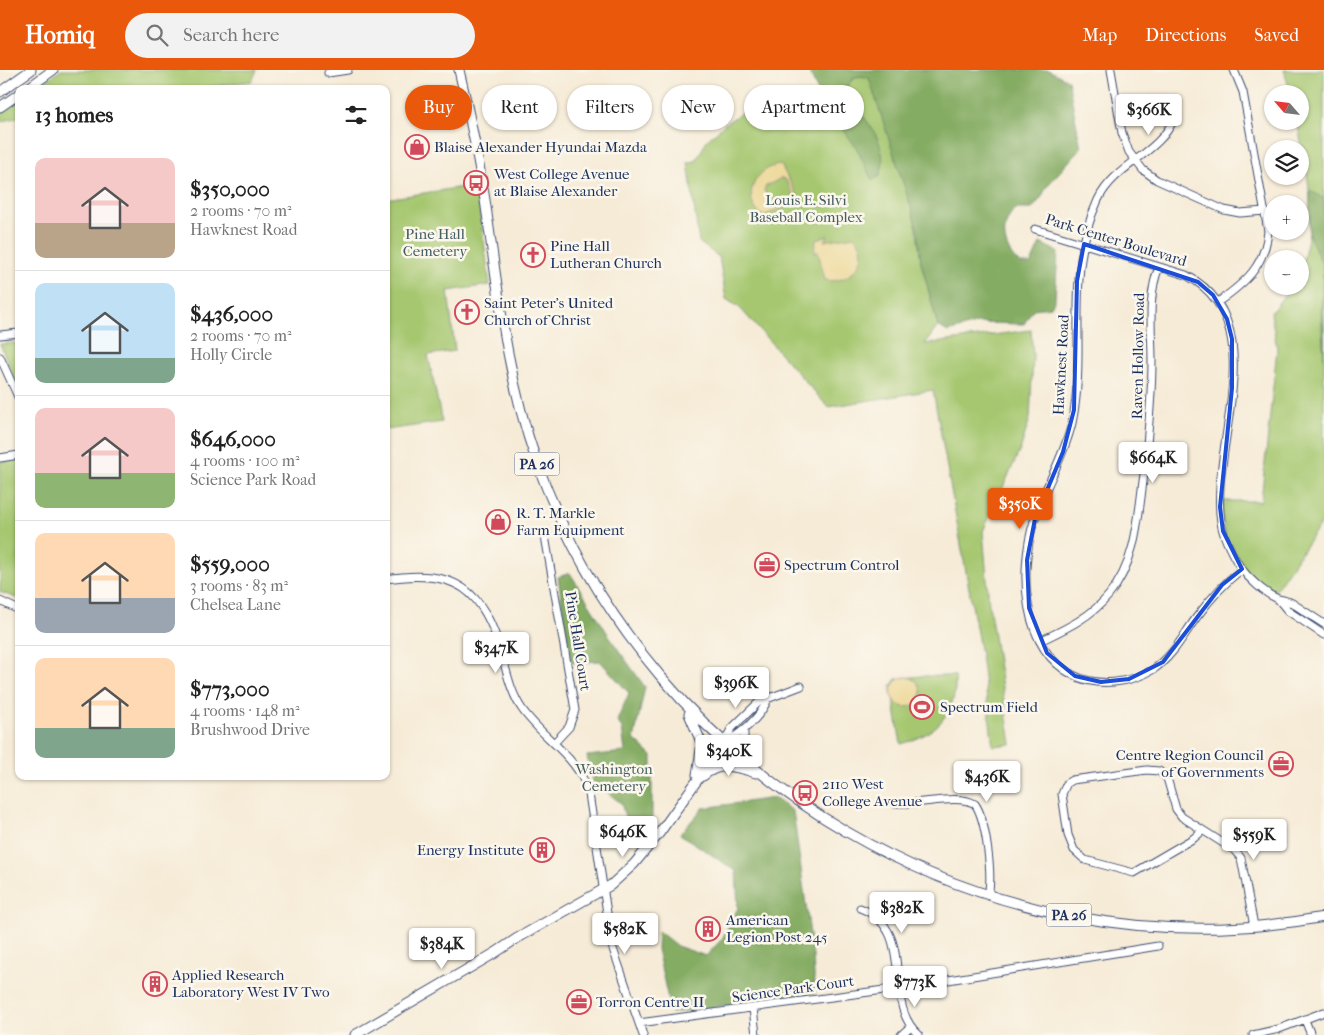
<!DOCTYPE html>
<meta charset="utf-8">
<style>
body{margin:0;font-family:"IM FELL French Canon",serif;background:#f2f2f2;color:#222;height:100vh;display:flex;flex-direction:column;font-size:19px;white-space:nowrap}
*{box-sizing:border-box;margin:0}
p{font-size:16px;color:#767676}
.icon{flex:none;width:28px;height:28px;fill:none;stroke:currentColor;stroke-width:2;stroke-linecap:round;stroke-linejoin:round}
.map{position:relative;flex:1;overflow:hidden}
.panel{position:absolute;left:15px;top:15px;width:375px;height:695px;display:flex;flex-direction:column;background:#fff;border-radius:10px;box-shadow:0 1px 4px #0004}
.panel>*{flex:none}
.banner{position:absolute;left:405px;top:15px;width:475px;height:45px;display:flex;gap:10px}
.needle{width:32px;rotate:298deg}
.controls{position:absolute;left:1264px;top:15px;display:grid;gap:10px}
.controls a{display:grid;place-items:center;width:45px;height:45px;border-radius:50%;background:#fff;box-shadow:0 1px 4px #0004;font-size:25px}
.price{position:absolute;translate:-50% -42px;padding:0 11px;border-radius:5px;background:#fff;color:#222;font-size:16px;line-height:32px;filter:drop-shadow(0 1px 2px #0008)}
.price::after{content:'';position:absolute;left:50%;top:30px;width:15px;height:11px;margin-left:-8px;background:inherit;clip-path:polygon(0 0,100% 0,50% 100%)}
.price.selected{background:#ea580c;color:#fff}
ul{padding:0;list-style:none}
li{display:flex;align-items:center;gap:15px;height:125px;padding:0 20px}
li+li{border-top:1px solid #e0e0e0}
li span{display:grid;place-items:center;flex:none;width:140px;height:100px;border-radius:10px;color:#555}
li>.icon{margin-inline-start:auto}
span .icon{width:60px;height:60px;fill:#fffc;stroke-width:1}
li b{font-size:21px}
h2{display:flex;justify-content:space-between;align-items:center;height:60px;padding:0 20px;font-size:21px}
.chip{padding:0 18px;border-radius:22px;background:#fff;box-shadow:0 1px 4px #0004;font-size:18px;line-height:45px}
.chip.selected{background:#ea580c;color:#fff}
header{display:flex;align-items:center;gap:30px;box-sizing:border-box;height:70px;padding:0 25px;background:#ea580c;color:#fff}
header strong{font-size:24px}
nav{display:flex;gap:28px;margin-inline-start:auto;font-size:18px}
.search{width:350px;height:45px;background:#f2f2f2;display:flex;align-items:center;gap:12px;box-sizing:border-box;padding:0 18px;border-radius:28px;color:#767676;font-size:19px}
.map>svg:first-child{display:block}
.green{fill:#a6c770;stroke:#607b67}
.forest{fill:#84ac62;stroke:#506e60}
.sand{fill:#eeda9e;stroke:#84847e;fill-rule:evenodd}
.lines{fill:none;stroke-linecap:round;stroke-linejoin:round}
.minor-casing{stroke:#3c4b70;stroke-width:9}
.major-casing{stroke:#3c4b70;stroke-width:11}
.minor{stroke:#fff;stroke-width:7}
.major{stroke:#fff;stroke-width:9}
.marked{fill:none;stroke:#1d4ed8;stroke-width:4;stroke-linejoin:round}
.labels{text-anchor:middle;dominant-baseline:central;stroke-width:5;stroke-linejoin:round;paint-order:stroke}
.shield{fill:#fbf7ec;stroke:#5e6b89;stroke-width:1}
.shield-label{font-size:14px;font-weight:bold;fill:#1b2f5e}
.poi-label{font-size:15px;fill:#1b2f5e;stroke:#fbf7ec;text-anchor:start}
.park-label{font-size:15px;fill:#455d63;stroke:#fbf7ec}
.street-label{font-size:15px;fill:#1b2f5e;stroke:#fbf7ec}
</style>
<header>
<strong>Homiq</strong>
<div class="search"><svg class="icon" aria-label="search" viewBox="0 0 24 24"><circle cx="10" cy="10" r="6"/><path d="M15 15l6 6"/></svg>Search here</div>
<nav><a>Map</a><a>Directions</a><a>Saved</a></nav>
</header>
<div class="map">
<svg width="1324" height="965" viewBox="0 0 1324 965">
<rect width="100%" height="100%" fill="#fbf7ec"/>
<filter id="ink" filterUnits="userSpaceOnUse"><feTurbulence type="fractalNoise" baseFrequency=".02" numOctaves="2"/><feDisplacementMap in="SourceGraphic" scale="10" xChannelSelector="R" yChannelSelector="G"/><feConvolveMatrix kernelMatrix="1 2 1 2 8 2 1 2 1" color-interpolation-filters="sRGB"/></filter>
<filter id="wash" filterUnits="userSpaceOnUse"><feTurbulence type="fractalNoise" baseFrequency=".0096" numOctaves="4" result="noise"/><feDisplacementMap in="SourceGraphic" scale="20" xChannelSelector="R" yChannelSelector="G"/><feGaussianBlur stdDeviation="1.12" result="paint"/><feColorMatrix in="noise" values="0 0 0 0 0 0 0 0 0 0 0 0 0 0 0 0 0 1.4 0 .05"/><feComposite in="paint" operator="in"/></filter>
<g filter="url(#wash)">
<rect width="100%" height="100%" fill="#f6ebd7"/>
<path class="green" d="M61,0H257L252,11L192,19H34Z
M1284,0H1324V449L1272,525L1246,504L1226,470L1220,431H1261L1277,279L1271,243L1291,216H1300C1300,194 1309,174 1310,151C1312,117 1303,84 1297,51H1300V24H1291Z
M858,6L869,7L873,15L911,137L917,158L921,192L938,256L925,274L1031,260L1033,285L1030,348L1020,380L983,461L989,535L1011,674L993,676L981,585L933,320L828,337L740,238L726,229L719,187L699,172L688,92L696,91L707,70L725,54L747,39L823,31L840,22L843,17Z
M19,29V47L0,52V42Z
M476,115L490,215L448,221L455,281L428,285L442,352L386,360V129Z
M19,273V318L0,274Z
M19,389V529L0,522V392Z
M921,606H955C958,643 935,665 901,674L891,616L896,609Z"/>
<path class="forest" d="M808,0H1048L1068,10L1081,78L1047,116L1041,128L1032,139H1016C998,155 1003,180 1020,194H1031L1040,173L1058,182L1055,229L1051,237L1033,239L1024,254L978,253L948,262L938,256L921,192L917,158L911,137L869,8C859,5 853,5 848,16L843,17L840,22C861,41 894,76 879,107L872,110L856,77L823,31Z
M1310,120L1324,129V288L1321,243L1323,196L1309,165Z
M570,503L613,572L645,617L634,669L652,686V758L636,767L627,753L621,733L592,711L587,686L625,682L622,658L617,651L629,623L600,591L571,593L558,507Z
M774,728L793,741L813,886L815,923L671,943L657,879L658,861L677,876L706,886L722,869L738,838L736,801L680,764L703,738Z"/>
<path class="sand" d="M781,95L800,131L763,146C739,130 755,96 781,95ZM782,108L786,110L794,126L792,130L776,138L772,136L764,120L766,116Z
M825,166H828L824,171L854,166C875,186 850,216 825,210L818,181L814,183L816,170Z
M891 622a15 15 0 1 1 30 0a15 15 0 1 1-30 0Z"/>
</g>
<g filter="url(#ink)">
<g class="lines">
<defs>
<path id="minor" d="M1111,0L1122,63L1129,82L1143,100L1157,110L1224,140L1240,143L1265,141
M328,3L348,0
M1174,48C1160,84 1115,94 1098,130C1063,206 1088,277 1072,353C1064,388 1044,417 1034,451C1019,500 1021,578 1073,605C1098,618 1131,613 1154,599C1173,586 1183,566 1196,548C1210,529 1224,513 1242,499
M1035,159L1186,205C1275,251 1209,376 1221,452C1223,467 1232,484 1240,497C1249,509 1264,523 1278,529C1283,530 1288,531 1292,533C1303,540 1313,547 1324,554
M1218,232C1245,213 1265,196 1268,161L1243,22L1234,0
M0,265L19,263
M0,287L19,329
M0,388L19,385
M545,466L575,640L569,657L554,673
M386,509C456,498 483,519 502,585C507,603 511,623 522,639C543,669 579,687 589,724L612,876L643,965
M1278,529L1288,541L1324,565
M0,531L19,540
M1040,571C1065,559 1090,548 1109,525C1137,491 1138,446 1144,404C1148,366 1152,329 1152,291C1152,261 1147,226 1159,197
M744,661V678L753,693
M724,673L731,659L759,632L801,616
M724,673C741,664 760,648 768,629
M895,733C919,736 957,723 975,734C986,749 993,806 988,825
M1202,761L1194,768L1134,803L1085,790L1074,780L1068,765L1062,724L1067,713L1072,710L1147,700L1159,701L1167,708L1176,739L1182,747L1234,780L1241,788L1254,856
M860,838C919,860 880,932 919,965
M753,938L756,965
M1305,950L1311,965
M639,953L899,918L1158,876
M901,965L911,956
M1253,965L1279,959L1324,942"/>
<path id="major" d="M459,0C469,43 478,86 485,130C498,218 506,305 536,390C649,710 989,909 1324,847
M27,19L53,0
M0,22L31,0
M0,37L19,24
M689,644L702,674L697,705
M703,706C721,691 736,697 756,703
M355,965L495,883L516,869L611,815L634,794L658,765L724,673"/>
</defs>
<use href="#minor" class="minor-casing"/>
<use href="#major" class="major-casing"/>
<use href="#minor" class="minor"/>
<use href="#major" class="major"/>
</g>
</g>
<path class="marked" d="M1084,174L1198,212L1213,225L1227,249L1232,269V318L1220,437L1223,461L1242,499L1222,515L1163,592L1129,609L1101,612L1075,606L1047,583L1029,538L1027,490L1035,449L1063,382L1074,340L1077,211Z"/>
<defs>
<symbol id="shop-ring" viewBox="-11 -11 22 22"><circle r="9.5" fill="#fbf7ec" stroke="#d1495b" stroke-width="1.5"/><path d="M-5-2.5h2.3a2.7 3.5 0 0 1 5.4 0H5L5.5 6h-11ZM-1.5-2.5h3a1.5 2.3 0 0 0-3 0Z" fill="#d1495b"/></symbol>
<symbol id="bus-ring" viewBox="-11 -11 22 22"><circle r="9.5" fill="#fbf7ec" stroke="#d1495b" stroke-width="1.5"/><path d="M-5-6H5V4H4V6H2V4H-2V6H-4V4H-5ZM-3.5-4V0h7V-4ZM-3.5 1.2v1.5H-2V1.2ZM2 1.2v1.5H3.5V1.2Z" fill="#d1495b"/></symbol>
<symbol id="church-ring" viewBox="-11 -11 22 22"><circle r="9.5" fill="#fbf7ec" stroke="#d1495b" stroke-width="1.5"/><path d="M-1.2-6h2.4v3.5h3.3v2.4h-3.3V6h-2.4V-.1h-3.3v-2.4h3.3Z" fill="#d1495b"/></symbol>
<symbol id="office-ring" viewBox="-11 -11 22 22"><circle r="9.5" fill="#fbf7ec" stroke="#d1495b" stroke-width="1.5"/><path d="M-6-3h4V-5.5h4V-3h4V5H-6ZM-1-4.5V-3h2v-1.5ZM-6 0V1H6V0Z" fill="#d1495b"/></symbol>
<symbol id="stadium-ring" viewBox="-11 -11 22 22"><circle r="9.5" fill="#fbf7ec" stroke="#d1495b" stroke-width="1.5"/><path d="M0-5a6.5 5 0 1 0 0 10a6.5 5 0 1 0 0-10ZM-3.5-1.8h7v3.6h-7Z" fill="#d1495b"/></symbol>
<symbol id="building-ring" viewBox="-11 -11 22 22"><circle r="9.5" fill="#fbf7ec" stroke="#d1495b" stroke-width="1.5"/><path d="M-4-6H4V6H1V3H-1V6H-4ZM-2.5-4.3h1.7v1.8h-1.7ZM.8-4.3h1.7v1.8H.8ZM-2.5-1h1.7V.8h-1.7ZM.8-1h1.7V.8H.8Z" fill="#d1495b"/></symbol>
</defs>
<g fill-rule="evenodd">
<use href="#shop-ring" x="403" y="63" width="28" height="28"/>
<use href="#bus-ring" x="462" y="99" width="28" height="28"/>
<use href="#church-ring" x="519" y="171" width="28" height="28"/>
<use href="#church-ring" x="453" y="228" width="28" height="28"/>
<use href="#shop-ring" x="484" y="438" width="28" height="28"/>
<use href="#office-ring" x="753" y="481" width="28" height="28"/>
<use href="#stadium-ring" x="908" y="623" width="28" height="28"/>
<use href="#office-ring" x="1267" y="680" width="28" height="28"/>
<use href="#bus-ring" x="791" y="709" width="28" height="28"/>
<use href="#building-ring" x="528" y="766" width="28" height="28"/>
<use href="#building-ring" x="694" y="845" width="28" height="28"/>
<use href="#building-ring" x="141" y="900" width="28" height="28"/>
<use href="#office-ring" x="565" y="918" width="28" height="28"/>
</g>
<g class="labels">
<g class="shield">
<rect x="514.5" y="382.5" width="45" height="23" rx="4"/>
<rect x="1046.5" y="833.5" width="45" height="23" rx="4"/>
</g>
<g class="shield-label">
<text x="537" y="394">PA 26</text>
<text x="1069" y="845">PA 26</text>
</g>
<g class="poi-label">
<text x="434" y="77">Blaise Alexander Hyundai Mazda</text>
<text x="494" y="104">West College Avenue<tspan x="494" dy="17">at Blaise Alexander</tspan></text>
<text x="550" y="176">Pine Hall<tspan x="550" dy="17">Lutheran Church</tspan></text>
<text x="484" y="233">Saint Peter's United<tspan x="484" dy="17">Church of Christ</tspan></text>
<text x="516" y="443">R. T. Markle<tspan x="516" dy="17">Farm Equipment</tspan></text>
<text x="784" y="495">Spectrum Control</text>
<text x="940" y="637">Spectrum Field</text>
<text x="1264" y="685" text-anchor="end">Centre Region Council<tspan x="1264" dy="17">of Governments</tspan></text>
<text x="822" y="714">2110 West<tspan x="822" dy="17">College Avenue</tspan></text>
<text x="524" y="780" text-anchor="end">Energy Institute</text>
<text x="726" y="850">American<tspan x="726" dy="17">Legion Post 245</tspan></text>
<text x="172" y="905">Applied Research<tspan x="172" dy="17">Laboratory West IV Two</tspan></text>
<text x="596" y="932">Torron Centre II</text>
</g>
<g class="park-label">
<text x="806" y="130">Louis E. Silvi<tspan x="806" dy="17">Baseball Complex</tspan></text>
<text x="435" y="164">Pine Hall<tspan x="435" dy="17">Cemetery</tspan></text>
<text x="614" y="699">Washington<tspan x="614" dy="17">Cemetery</tspan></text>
</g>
<g class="street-label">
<text transform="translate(1116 170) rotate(17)">Park Center Boulevard</text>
<text transform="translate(1138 286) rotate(-89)">Raven Hollow Road</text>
<text transform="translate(1061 295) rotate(-87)">Hawknest Road</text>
<text transform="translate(578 571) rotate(81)">Pine Hall Court</text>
<text transform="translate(793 919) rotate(-8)">Science Park Court</text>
</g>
</g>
</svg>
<div class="controls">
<a><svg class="needle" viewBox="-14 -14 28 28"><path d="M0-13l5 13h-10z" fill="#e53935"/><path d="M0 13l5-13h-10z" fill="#767676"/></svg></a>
<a><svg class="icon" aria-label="layers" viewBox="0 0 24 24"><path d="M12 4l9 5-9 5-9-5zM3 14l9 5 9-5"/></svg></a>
<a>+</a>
<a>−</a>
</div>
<b class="price" style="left:1149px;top:66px">$366K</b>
<b class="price" style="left:1153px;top:414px">$664K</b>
<b class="price selected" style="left:1020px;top:460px">$350K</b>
<b class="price" style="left:496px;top:604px">$347K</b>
<b class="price" style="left:736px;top:639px">$396K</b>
<b class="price" style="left:729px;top:707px">$340K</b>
<b class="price" style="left:987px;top:733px">$436K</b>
<b class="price" style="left:623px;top:788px">$646K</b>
<b class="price" style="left:1254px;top:791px">$559K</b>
<b class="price" style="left:902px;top:864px">$382K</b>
<b class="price" style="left:625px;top:885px">$582K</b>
<b class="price" style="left:442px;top:900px">$384K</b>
<b class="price" style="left:915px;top:938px">$773K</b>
<div class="banner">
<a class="chip selected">Buy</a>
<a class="chip">Rent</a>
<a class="chip">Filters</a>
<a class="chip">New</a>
<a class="chip">Apartment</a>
</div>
<section class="panel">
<h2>13 homes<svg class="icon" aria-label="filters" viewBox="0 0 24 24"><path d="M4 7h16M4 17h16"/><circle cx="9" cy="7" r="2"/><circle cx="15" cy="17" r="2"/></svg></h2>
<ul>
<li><span style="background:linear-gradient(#f6c9c9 65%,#b9a48a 0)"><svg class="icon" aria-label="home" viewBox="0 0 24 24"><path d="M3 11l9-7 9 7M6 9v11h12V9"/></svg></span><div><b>$350,000</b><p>2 rooms · 70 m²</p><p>Hawknest Road</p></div></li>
<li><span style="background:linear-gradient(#bfe0f5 75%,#7fa58c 0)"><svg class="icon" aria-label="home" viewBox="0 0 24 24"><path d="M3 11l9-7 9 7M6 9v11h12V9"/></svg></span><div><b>$436,000</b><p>2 rooms · 70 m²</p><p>Holly Circle</p></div></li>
<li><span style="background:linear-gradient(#f6c9c9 65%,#8fb573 0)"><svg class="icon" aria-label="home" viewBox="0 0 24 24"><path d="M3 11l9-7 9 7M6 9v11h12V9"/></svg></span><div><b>$646,000</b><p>4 rooms · 100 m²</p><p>Science Park Road</p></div></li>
<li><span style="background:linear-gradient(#ffd9b3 65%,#9aa5b1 0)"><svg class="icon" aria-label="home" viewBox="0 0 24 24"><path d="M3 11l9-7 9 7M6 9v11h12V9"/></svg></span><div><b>$559,000</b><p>3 rooms · 83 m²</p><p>Chelsea Lane</p></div></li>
<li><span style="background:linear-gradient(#ffd9b3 70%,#7fa58c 0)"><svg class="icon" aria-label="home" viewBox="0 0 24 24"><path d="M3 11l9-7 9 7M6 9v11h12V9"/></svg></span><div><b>$773,000</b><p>4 rooms · 148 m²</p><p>Brushwood Drive</p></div></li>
</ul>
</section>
</div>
